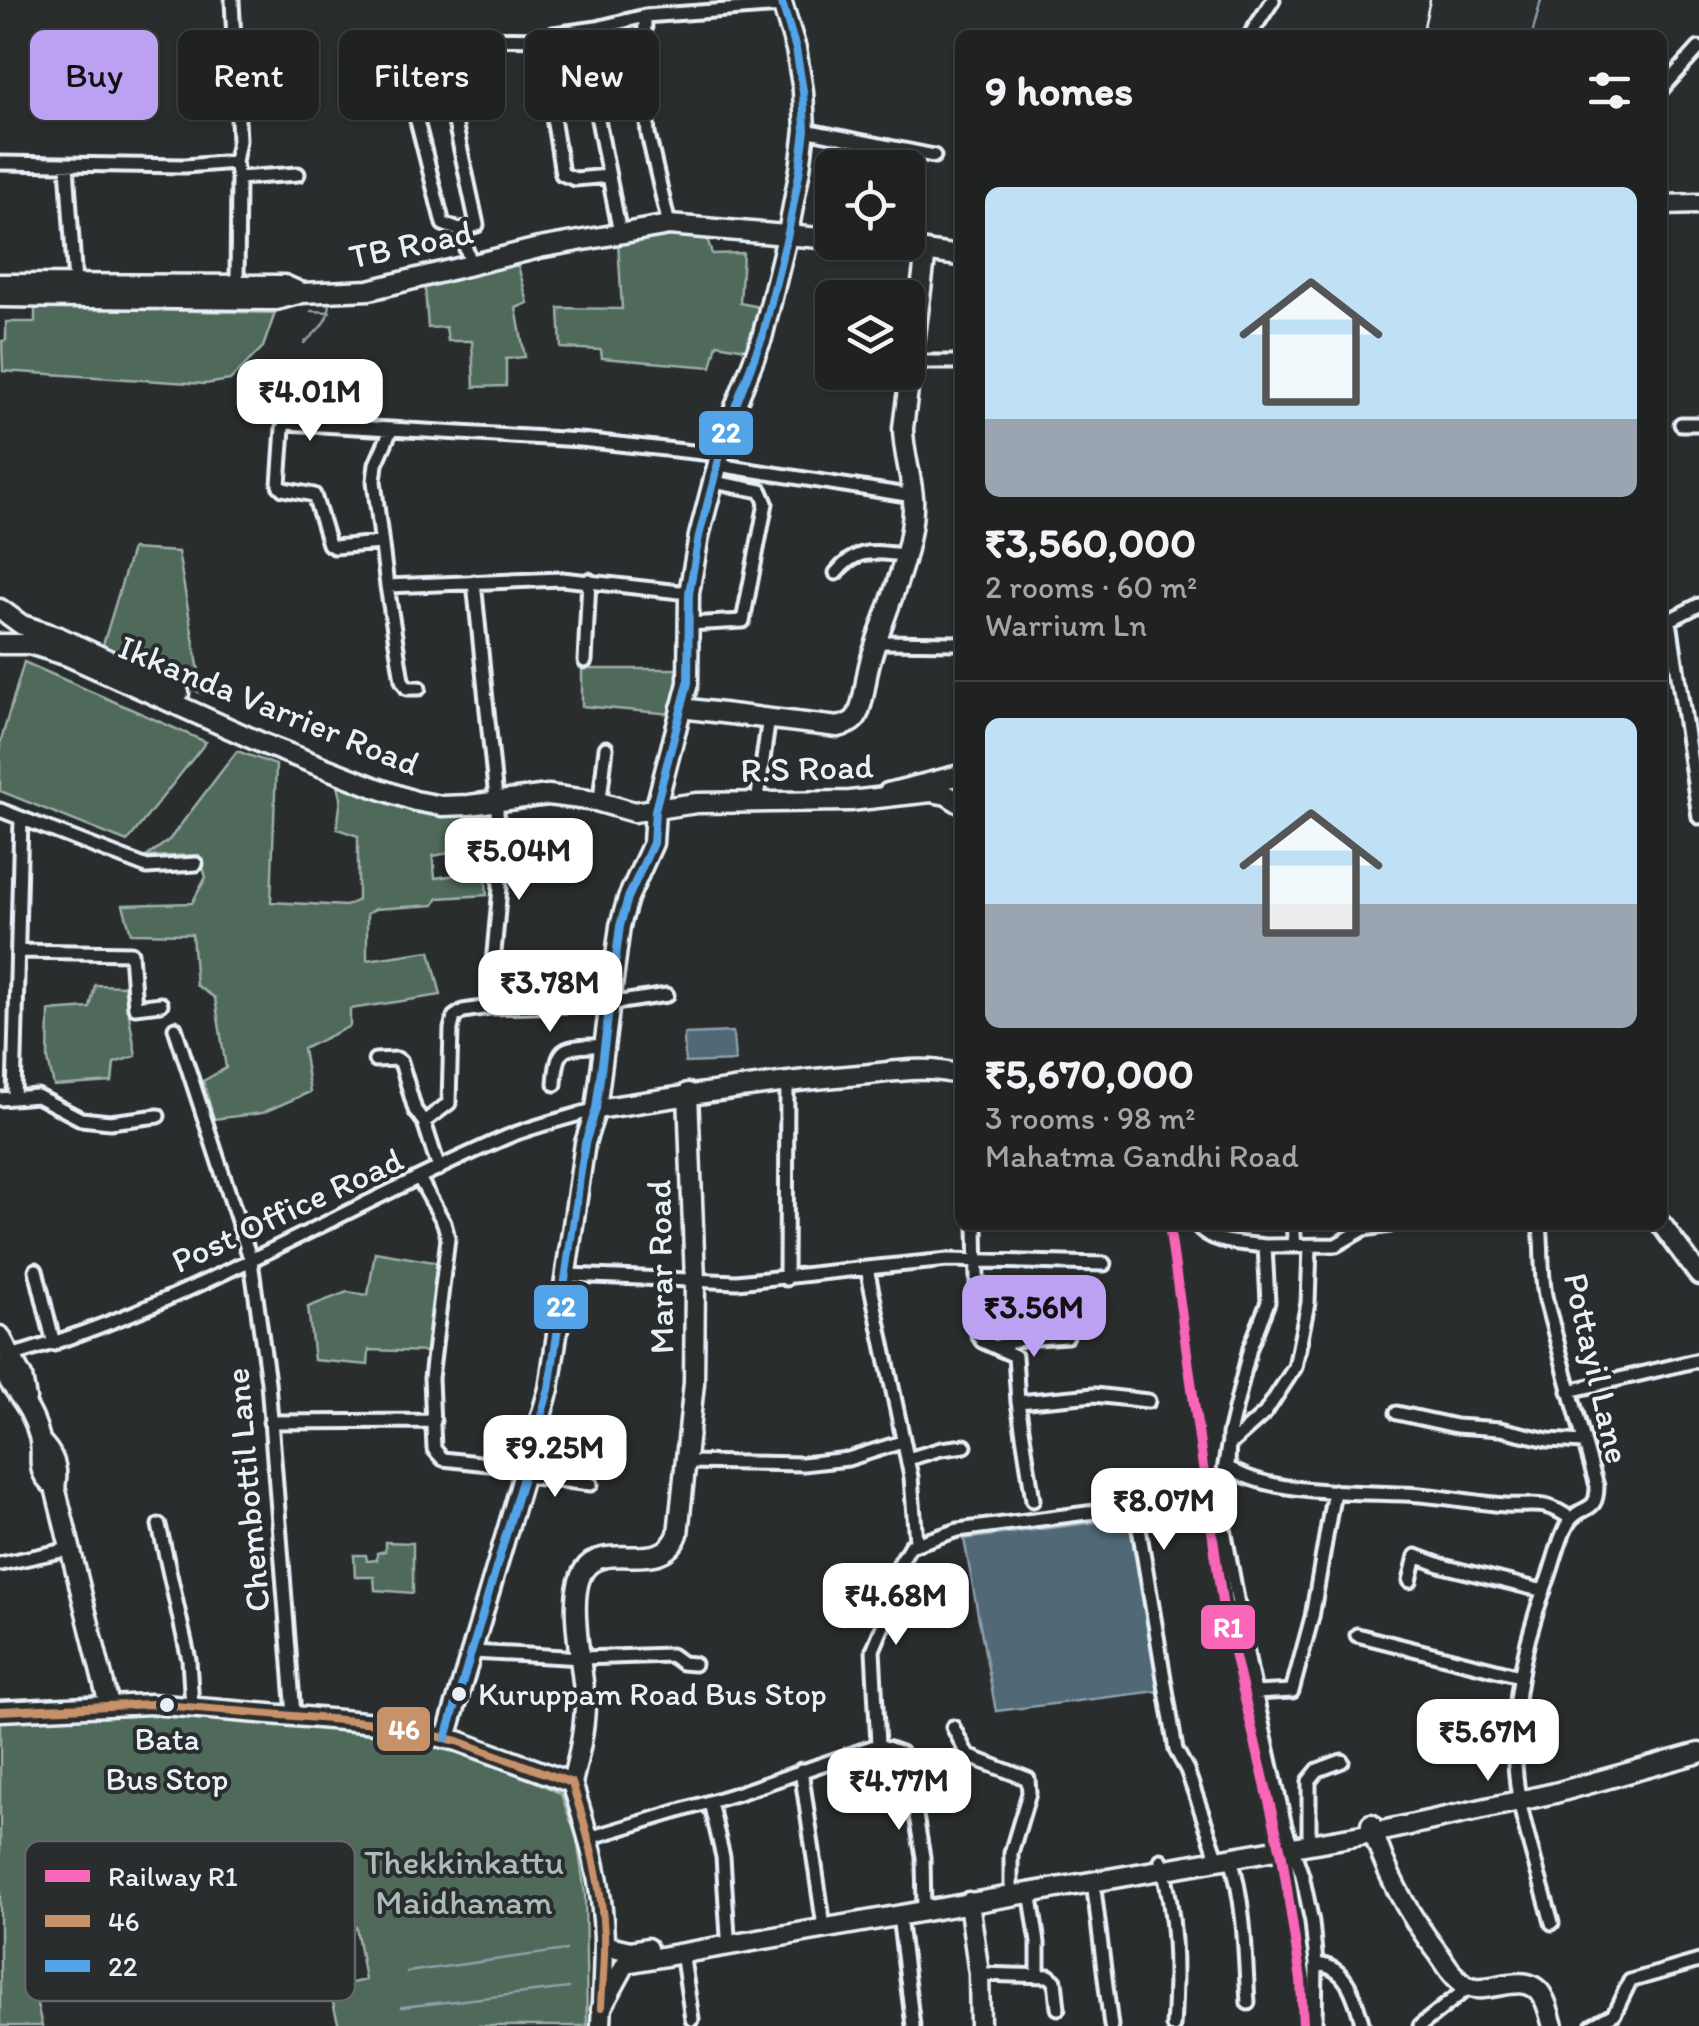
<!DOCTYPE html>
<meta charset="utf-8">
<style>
body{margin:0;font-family:Itim,sans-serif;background:#2d2f2f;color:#f1f3f6;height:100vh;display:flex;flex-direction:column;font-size:38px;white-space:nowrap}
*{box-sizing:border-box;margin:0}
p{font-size:32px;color:#a2a4a5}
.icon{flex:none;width:55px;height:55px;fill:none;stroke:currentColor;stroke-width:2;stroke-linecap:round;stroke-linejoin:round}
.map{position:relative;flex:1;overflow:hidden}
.sheet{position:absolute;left:955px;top:30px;width:712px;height:1200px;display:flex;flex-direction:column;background:#202222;border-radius:15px;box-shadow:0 2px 8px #0004,0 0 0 2px #3d3f40}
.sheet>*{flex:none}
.top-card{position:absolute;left:30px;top:30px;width:775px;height:90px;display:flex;gap:20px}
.tools{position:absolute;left:815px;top:150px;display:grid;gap:20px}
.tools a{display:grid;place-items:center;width:110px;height:110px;border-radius:15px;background:#202222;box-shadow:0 2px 8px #0004,0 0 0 2px #3d3f40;font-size:50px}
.price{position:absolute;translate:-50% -85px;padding:0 22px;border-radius:20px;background:#fff;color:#222;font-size:32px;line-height:65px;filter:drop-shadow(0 2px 5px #0008)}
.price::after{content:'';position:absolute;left:50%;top:60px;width:30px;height:22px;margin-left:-15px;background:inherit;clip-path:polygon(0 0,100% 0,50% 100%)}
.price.on{background:#bca0f2;color:#111}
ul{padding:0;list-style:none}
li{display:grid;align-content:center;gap:20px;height:530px;padding:0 30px}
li+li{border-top:2px solid #3d3f40}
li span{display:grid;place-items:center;height:310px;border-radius:15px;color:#555}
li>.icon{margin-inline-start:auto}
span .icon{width:180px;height:180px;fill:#fffc;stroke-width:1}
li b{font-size:42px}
h2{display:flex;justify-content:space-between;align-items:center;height:120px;padding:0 30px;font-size:42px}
.tag{padding:0 35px;border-radius:15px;background:#202222;box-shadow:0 2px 8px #0004,0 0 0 2px #3d3f40;font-size:35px;line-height:90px}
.tag.on{background:#bca0f2;color:#111}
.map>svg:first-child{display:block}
.green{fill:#506b5a;stroke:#9caea9;stroke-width:2.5}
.water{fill:#516976;stroke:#8d9faa;stroke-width:2.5}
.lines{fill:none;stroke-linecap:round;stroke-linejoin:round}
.stream{stroke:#8d9faa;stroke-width:2.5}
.street-casing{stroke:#e8f1f8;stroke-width:19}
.secondary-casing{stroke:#e8f1f8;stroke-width:25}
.primary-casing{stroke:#e8f1f8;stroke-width:25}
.street{stroke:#2a2d2e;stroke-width:11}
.secondary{stroke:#2a2d2e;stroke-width:18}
.primary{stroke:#2a2d2e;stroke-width:18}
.rail{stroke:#e8f1f8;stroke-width:2.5}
.bus-1-casing{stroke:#2a2d2e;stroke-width:15}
.bus-2-casing{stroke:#2a2d2e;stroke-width:15}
.bus-1{stroke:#c7916a;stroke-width:8}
.bus-2{stroke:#53a3e8;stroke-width:8}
.rail-1-casing{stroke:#2a2d2e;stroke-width:18}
.rail-1{stroke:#fa66b7;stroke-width:10}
.bus-dot{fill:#e8f1f8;stroke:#2a2d2e;stroke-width:4}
.labels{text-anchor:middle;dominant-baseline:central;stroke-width:8;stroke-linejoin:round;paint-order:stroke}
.bus-label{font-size:32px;fill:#e8f1f8;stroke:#2a2d2e;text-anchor:start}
.street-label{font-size:35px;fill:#e8f1f8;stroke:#2a2d2e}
.park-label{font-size:35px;fill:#abbbb9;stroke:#2a2d2e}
.key{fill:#2a2d2e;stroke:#63686b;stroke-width:2.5}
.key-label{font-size:28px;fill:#e8f1f8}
.line-badge{stroke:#2a2d2e;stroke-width:4}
.badge-label{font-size:28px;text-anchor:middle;font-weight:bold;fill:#fff}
</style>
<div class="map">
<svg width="1699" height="2026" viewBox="0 0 1699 2026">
<rect width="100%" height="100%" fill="#2a2d2e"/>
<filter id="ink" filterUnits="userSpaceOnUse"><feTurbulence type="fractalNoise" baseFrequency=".01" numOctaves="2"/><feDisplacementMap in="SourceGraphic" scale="20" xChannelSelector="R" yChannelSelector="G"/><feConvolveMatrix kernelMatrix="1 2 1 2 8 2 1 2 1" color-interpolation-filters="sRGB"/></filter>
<g filter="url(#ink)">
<path class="green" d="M668,235L707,238L712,254L743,253L740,303L759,307L746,349L717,344L711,367L602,358L601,350L561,348L559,308L622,309L618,241Z
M517,262L528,303L516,308L525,357L506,359V386L474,387L472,341H448L446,327L428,328L425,288Z
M35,307L275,313L263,347L230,380L205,384L3,371L2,341L6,340V322H35Z
M132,549L178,552L203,694L102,648Z
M24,662L206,742L127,842L0,791V744Z
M582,669H676L679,687L672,714L582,706Z
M237,751L276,765L271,902L346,906L358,900V836L337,829L341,798L338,785L425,813L485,817L487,868L463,870L460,851L433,856L435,878L485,871L487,895L438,898L434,905L375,909L367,914V960L430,951L441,995L350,1009V1026L303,1049L310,1092L262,1113L214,1119L203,1081L226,1068L215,998L196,985L192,934L131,933L123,905L192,903L206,877L199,855L146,857L169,840Z
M95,985L124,986L136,1056L114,1063L112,1082L54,1086L48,1060L49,1011L90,1008Z
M375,1252L440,1263L430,1352L369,1350L368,1365L314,1360L308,1307L347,1292L368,1295Z
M385,1542L413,1543V1593L375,1590L374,1577H355L354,1555H366L367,1561L377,1560V1553L385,1551Z
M143,1711C285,1723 433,1725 561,1794L577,1838L585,1894L587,2026H339L329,1988L365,1980L356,1927L319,1935L307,1869L22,1939L42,2026H0V1721Z"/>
<path class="water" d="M733,1032L735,1061L685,1063L684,1034Z
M1121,1519L1130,1526L1158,1691L996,1711L964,1539Z"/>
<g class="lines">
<path class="stream" d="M1532,35L1541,0
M254,308L282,310
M311,311L330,312
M304,343C318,331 330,320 330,301
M407,1972L566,1950
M402,2007L569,1988"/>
<defs>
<path id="street" d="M645,16L644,84L648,134L669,225
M1250,35L1273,0
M414,37L544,39
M1662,89L1699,48
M549,92L590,91L593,94L620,233
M805,130L934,156
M235,162L238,178L237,284
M0,163L185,166L235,162L239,140L232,0
M67,166L75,284
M609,176L575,179L562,174L549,92L544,39L553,34L597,28L645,16L783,6
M238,178L298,174
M459,230L477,225L451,104L415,113L443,224L459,230L472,265
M911,362H960
M1681,424H1699
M391,430L376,464L374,481L387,586L562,579L689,593
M718,465L913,496
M380,543L334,547L329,544L314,495L283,489L279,485L283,428L286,423L581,440L721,455
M836,573C857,547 873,552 903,555
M474,582L497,809L500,888L489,1007
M387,586L402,680L407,688H419
M1670,621L1699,817
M688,624L743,621L766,503L761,491L714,482
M1662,624L1699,605
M876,642L960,643
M585,661L589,580
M601,790L606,748
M757,803L769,717
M0,810L147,867L196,864
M19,951L131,953L135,1007L161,1004
M175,1028L251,1261L268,1382L294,1715
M375,1060L397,1059L401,1062L415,1110L424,1122
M555,1084C558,1041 565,1049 603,1045
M14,1097L21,818
M0,1099L37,1096L81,1119L110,1122L158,1116
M439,1169L424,1122L449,1103L451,1029L454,1017L463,1011L489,1007L608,1004L667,995
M419,1178L444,1223L448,1238L431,1378L434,1449L443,1459L497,1465L526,1472
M976,1225L978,1335L982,1341L1015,1356L1018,1402L1033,1500
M1197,1225C1210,1244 1243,1243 1265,1246
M1293,1225L1295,1245
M1390,1225L1364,1229L1336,1245L1265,1246L1268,1302L1250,1348L1229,1434L1228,1467C1271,1497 1368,1491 1420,1495C1448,1497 1476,1503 1505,1505C1535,1507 1544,1499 1571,1519
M1540,1225C1543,1250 1540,1280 1547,1304C1563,1364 1579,1425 1597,1486C1597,1514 1584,1504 1571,1519C1560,1532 1553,1568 1546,1584C1520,1653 1506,1731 1520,1804C1528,1844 1542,1884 1552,1923
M1310,1247L1308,1303L1295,1367L1265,1413L1228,1446L1219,1502L1250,1669L1285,1826L1302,1875L1312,1922L1316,1964L1315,2026
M867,1268L948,1260L1104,1264
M36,1270L54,1344
M568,1275L737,1282L867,1268L911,1477L916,1542
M786,1279L787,1082
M997,1346L1022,1339L1067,1336
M7,1357C183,1308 341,1208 509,1136C537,1125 568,1118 596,1109
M1569,1391L1699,1360
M1018,1402L1094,1395L1148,1401
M1397,1413L1456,1426L1500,1429L1548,1440L1584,1442
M270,1422L434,1421
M908,1459L941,1449L965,1446
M687,1462L803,1464L848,1459L902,1442
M525,1476L591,1484
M159,1525L189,1660L192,1706
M0,1564L70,1549
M1410,1581L1416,1556L1443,1566L1544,1591
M1357,1635L1520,1676
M473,1652L582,1658L671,1655L682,1663L694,1664
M1255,1693L1292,1691L1312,1617L1334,1491
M953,1727L968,1756L1028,1779L1029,1793L1011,1853V1885
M878,1745L873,1650L888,1614L897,1568L910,1546L958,1530L1125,1508L1135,1514L1140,1534L1176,1750L1187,1770L1215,1851
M878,1745L901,1753L907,1762L923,1857L924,1910
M801,1770L823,1920
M710,1802L723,1857L728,1936
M1309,1835V1781L1318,1770L1342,1761
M589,1838L736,1794L878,1745
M1231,1858C1245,1907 1245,1953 1248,2003
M1161,1860C1176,1915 1177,1969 1173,2026
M1093,1881L1111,2026
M1030,1891L1038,1943V1975
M899,1916L913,2026
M682,1952L692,2019
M1316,1964C1348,1966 1355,1998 1363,2026
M979,1974L1049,1976L1055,1981L1058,2008
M1420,2026L1469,1987
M1592,2026L1614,2014L1630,1981L1699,1961"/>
<path id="secondary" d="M1662,205L1699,204
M859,242L960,256
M0,284L284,285L302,293
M0,297L276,300L302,293L369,290L539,248L669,225L832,239
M681,708L838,727C846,725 853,723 857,716C865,701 865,679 870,662C884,613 916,549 913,497C911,473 903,452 903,428L926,251
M888,793L960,775
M572,1783C578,1758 584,1734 585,1707C585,1672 565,1598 584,1570C605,1539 662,1577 678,1534L694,1383L695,1281L688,1093
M1371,1824C1385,1873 1408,1915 1439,1954C1446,1964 1453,1977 1464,1984C1485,1999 1527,1966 1543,1997C1548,2005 1550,2017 1553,2026
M969,1902L979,1974L980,2026
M604,1945L630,1951L647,1948
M601,2009L626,1963L1373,1833L1555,1793L1699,1753"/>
<path id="primary" d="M0,609L22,625L59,637L179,693
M0,644H29L68,656L264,744L374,787L415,801L442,806L469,805L548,795L596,801L634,812L697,803L850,801L931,792L947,795L960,803
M596,1109C684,1096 771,1082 859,1075C892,1072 928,1065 960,1075
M1662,1225L1699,1275
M0,1336L22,1377L26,1399
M0,1366C14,1393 31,1404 39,1436C45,1458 32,1469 55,1487L109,1705
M41,1442C54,1455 59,1469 55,1487
M0,1711L151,1704L377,1723L458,1741L572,1783C588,1834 603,1885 604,1939C604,1968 602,1997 601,2026
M446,1738L549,1389L585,1143L596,1109L620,926L628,898L653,843L655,810L688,683L689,593L699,536L728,425L762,338L788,233L800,169L805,130L803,91L796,49L781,0"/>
</defs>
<use href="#street" class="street-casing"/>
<use href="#secondary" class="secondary-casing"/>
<use href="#primary" class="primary-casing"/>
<use href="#street" class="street"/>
<use href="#secondary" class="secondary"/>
<use href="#primary" class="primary"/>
<path class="rail" d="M1422,35L1430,0"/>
<defs>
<path id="bus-1" d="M0,1711L151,1704L377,1723L458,1741L572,1783C588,1834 602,1883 604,1936C605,1960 602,1984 601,2007"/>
<path id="bus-2" d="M446,1738L549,1389L585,1143L596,1109L620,926L628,898L653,843L655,810L688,683L689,593L699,536L728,425L762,338L788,233L800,169L805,130L803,91L796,49L781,0"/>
</defs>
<use href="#bus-1" class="bus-1-casing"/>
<use href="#bus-2" class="bus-2-casing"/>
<use href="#bus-1" class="bus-1"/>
<use href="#bus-2" class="bus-2"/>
<defs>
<path id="rail-1" d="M1169,1225L1222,1602L1282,1856L1301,1980L1303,2026"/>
</defs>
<use href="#rail-1" class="rail-1-casing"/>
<use href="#rail-1" class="rail-1"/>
</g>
</g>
<g class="bus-dot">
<circle cx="459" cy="1694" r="9"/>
<circle cx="167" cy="1705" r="9"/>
</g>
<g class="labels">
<g class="bus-label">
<text x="478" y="1694">Kuruppam Road Bus Stop</text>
<text x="167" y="1739" text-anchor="middle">Bata<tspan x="167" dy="40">Bus Stop</tspan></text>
</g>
<g class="street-label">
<text transform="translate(411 244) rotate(-12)">TB Road</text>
<text transform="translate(269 705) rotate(22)">Ikkanda Varrier Road</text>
<text transform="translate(807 768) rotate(-2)">R.S Road</text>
<text transform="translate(287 1210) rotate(-25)">Post Office Road</text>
<text transform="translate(660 1267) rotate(-91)">Marar Road</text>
<text transform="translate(1597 1368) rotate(77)">Pottayil Lane</text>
<text transform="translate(247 1490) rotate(-95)">Chembottil Lane</text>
</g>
<g class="park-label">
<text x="464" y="1862">Thekkinkattu<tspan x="464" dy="40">Maidhanam</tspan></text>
</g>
</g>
<rect x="25" y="1841" width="330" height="160" rx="15" class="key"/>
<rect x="45" y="1870" width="45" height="12" fill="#fa66b7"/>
<rect x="45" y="1915" width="45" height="12" fill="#c7916a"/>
<rect x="45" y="1960" width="45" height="12" fill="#53a3e8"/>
<g class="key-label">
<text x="108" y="1886">Railway R1</text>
<text x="108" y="1931">46</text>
<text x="108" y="1976">22</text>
</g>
<g class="line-badge">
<rect x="697" y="409" width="58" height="48" rx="10" fill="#53a3e8"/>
<rect x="532" y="1283" width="58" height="48" rx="10" fill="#53a3e8"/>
<rect x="1199" y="1603" width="58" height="48" rx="10" fill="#fa66b7"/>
<rect x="375" y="1705" width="57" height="48" rx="10" fill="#c7916a"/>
</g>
<g class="badge-label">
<text x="726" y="442">22</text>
<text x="561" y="1316">22</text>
<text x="1228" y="1637">R1</text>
<text x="404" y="1739">46</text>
</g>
</svg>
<div class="tools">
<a><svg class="icon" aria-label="locate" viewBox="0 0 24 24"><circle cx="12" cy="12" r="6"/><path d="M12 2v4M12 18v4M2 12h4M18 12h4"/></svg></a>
<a><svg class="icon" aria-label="layers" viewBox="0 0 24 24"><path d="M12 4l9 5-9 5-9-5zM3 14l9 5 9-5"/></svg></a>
</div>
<b class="price" style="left:310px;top:444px">₹4.01M</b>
<b class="price" style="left:519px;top:903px">₹5.04M</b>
<b class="price" style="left:550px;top:1035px">₹3.78M</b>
<b class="price on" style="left:1034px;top:1360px">₹3.56M</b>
<b class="price" style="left:555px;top:1500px">₹9.25M</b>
<b class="price" style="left:1164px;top:1553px">₹8.07M</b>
<b class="price" style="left:896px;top:1648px">₹4.68M</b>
<b class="price" style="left:1488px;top:1784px">₹5.67M</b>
<b class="price" style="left:899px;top:1833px">₹4.77M</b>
<div class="top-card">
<a class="tag on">Buy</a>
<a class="tag">Rent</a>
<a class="tag">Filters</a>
<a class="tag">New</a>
</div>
<section class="sheet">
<h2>9 homes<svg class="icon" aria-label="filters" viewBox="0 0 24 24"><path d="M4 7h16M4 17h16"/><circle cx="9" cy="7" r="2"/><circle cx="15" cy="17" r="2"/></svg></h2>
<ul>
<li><span style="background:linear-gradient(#bfe0f5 75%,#9aa5b1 0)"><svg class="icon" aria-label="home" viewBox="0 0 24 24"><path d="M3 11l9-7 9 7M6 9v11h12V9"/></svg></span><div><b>₹3,560,000</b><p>2 rooms · 60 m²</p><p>Warrium Ln</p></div></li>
<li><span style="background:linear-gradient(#bfe0f5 60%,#9aa5b1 0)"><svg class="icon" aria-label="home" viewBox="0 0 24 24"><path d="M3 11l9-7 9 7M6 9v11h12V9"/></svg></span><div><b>₹5,670,000</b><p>3 rooms · 98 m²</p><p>Mahatma Gandhi Road</p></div></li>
</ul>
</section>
</div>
